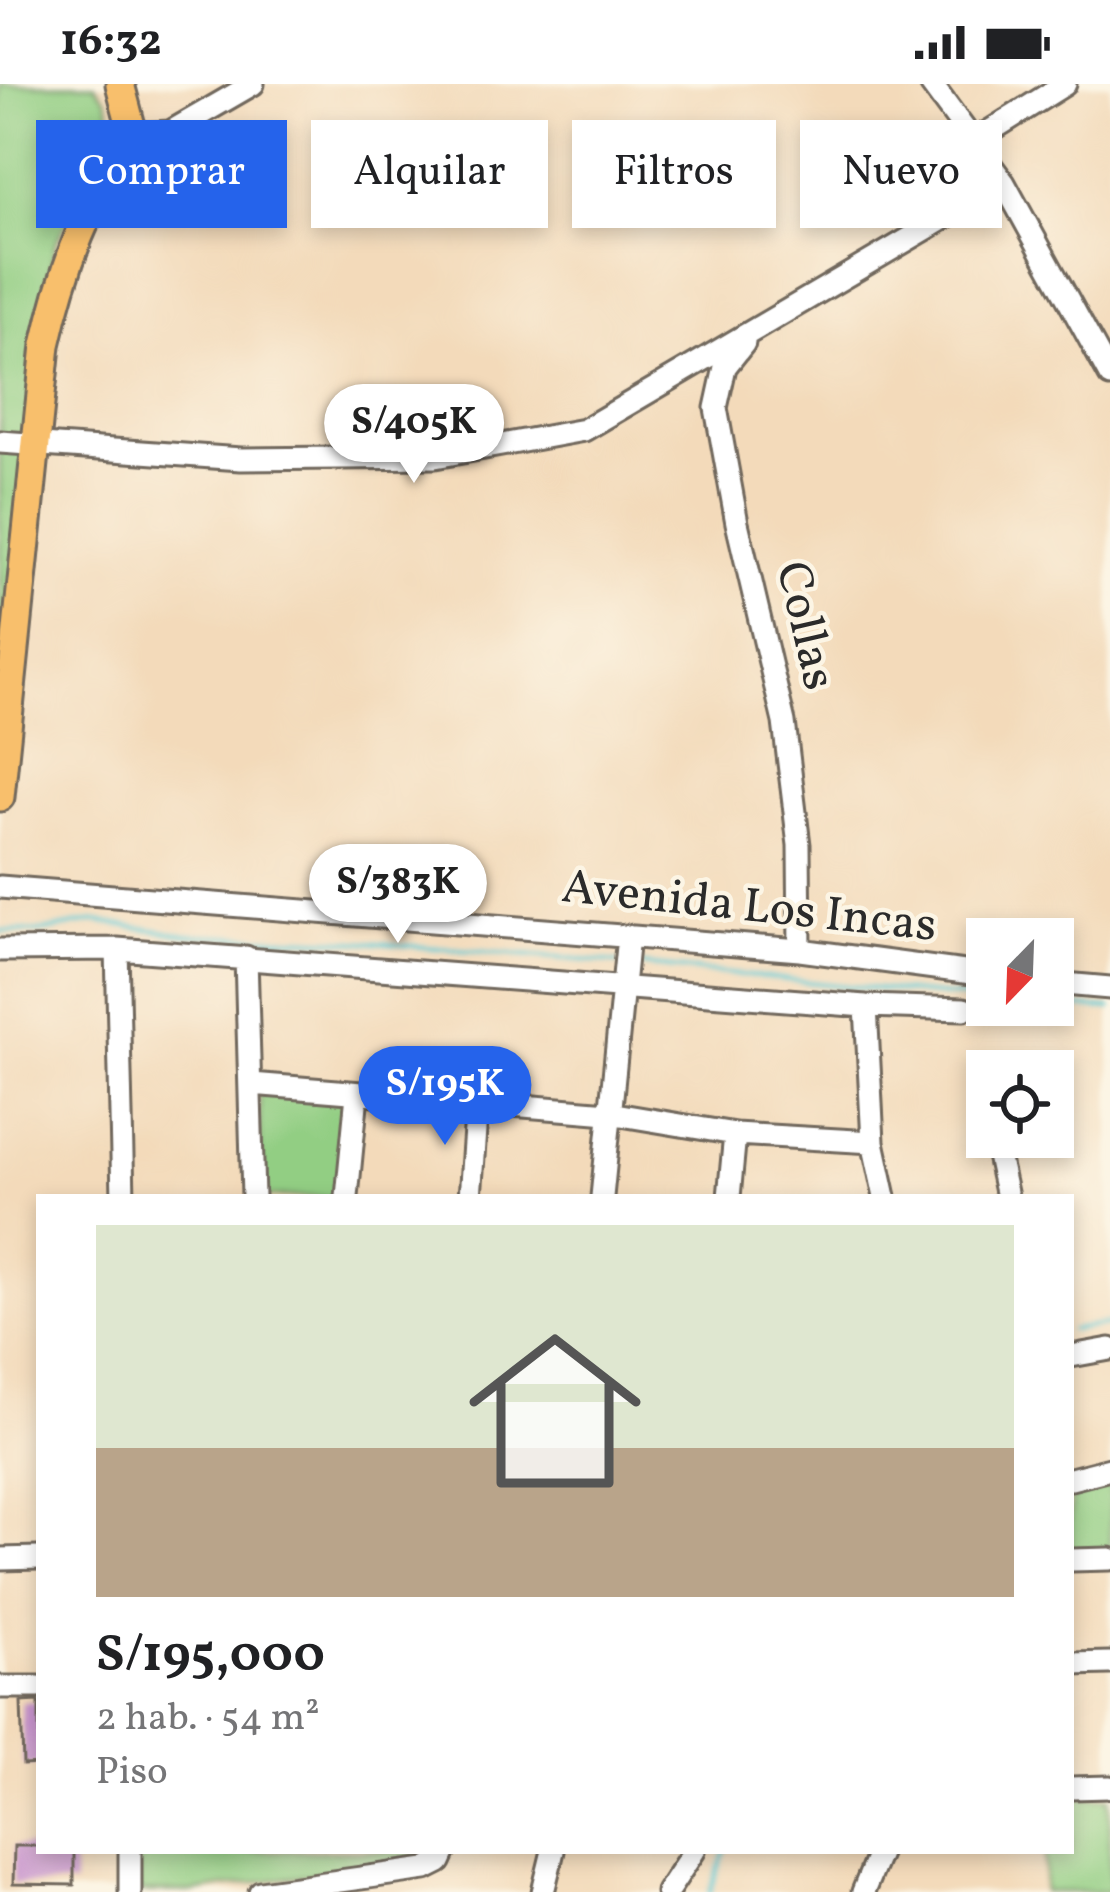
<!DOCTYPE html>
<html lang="es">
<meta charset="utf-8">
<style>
body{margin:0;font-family:Vollkorn,serif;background:#f2f2f2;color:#202124;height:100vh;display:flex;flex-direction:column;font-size:45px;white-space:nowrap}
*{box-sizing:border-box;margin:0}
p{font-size:39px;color:#757577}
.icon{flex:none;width:66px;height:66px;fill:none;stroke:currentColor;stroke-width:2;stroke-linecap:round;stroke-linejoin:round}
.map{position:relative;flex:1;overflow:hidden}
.panel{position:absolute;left:36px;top:1110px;width:1038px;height:660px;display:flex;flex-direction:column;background:#fff;border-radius:0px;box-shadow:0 6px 18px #0003}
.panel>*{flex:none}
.banner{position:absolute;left:36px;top:36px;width:1038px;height:108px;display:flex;gap:24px}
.needle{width:78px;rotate:203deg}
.fabs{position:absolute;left:966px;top:834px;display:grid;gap:24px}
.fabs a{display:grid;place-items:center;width:108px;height:108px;border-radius:0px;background:#fff;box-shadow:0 6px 18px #0003;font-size:60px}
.price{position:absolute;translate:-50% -102px;padding:0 27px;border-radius:42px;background:#fff;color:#222;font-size:39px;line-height:78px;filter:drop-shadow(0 3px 6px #0008)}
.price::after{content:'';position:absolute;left:50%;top:72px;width:36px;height:27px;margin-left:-18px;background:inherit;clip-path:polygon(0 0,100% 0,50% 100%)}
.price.current{background:#2563eb;color:#fff}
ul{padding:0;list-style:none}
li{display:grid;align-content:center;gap:24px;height:636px;padding:0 60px}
li span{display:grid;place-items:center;height:372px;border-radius:0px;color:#555}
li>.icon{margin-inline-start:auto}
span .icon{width:216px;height:216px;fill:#fffc;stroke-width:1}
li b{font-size:51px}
.tag{padding:0 42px;border-radius:0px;background:#fff;box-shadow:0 6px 18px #0003;font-size:42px;line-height:108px}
.tag.current{background:#2563eb;color:#fff}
.status{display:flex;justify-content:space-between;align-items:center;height:84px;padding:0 60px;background:#fff;direction:ltr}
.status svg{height:33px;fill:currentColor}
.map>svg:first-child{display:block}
.green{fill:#92ce83;stroke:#5e7c57;stroke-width:3}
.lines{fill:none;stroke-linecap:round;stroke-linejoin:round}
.stream{stroke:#5cc8d2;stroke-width:4.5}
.building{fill:#c894cd}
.minor-casing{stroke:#71685d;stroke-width:27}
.major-casing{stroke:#71685d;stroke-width:33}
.minor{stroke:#fff;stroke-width:21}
.major{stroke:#f8bf6c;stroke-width:27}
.labels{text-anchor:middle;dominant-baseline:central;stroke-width:9;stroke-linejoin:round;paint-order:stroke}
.street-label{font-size:48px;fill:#2b2b2b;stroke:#fcf5e5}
</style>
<div class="status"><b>16:32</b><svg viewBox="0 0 49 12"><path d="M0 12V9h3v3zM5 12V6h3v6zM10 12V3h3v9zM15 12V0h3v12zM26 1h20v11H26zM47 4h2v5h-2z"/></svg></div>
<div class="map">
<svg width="1110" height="1808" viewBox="0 0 1110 1808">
<rect width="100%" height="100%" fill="#fcf5e5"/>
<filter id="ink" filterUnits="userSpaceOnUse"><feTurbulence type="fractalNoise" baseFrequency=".00833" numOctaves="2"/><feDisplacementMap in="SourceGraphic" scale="24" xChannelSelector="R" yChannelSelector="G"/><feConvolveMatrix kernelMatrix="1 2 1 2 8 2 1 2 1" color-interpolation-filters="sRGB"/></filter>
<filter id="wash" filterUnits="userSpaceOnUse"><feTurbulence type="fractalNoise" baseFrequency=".004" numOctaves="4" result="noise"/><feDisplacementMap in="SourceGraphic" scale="48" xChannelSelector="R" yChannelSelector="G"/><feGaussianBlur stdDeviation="2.7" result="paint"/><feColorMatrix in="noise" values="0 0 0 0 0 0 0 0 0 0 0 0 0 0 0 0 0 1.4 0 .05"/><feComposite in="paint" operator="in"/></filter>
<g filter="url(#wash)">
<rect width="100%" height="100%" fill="#f3daba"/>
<path class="green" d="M0,0H95L107,16L115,47L55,160L42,235L31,346L16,353L0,351Z
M0,366L40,369L0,627Z
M259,1009L351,1016L341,1113H262Z
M1110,1399V1466L1071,1467V1410Z
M1110,1713V1808H1044L1045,1767H1071V1714Z
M138,1767H436V1772L191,1808H139Z"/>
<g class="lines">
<path class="stream" d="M0,847L39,848L96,837L187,851L341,856L617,879
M631,880L987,916
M1034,921L1110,925
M1071,1246L1110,1240
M710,1808L725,1767"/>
</g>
<g id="blocks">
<path class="building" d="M39,1617V1680L23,1681L21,1618Z
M14,1762H39V1767H74V1801L13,1800Z"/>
</g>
</g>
<g filter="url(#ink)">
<use href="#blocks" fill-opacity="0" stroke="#71685d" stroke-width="3"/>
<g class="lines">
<defs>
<path id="minor" d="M931,0L1004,99L1110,292
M133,50L170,48L253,0
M974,57L1065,0
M744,259L725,283L716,324L737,439L784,638L799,761L800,866
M0,358L241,375L435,373L584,346L1004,99
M0,803L800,866L987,891
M117,865L123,1113
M0,866L117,865L866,922L964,925
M246,873L253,1113
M1053,899L1110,904
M866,922L873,1058L885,1113
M251,1000L609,1029L735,1050L873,1058
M994,1053L1007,1113
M347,1113L357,1010
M470,1113L477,1019
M602,1113L628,852
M729,1113L735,1050
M1071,1272L1110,1265
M1071,1395L1110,1385
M0,1475L39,1474
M1071,1476L1110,1475
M1071,1580L1110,1579
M0,1603H39
M1071,1704L1110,1703
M130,1767V1808
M260,1808L426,1785L440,1778L445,1767
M543,1808L553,1767
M667,1808L694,1767
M863,1808L880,1767"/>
<path id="major" d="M0,713L46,261C63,184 88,117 133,50L120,0"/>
</defs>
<use href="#minor" class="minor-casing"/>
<use href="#major" class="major-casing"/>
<use href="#minor" class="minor"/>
<use href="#major" class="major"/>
</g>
</g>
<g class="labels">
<g class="street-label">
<text transform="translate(804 542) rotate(77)">Collas</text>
<text transform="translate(749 824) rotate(6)">Avenida Los Incas</text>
</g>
</g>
</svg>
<div class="fabs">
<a><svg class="needle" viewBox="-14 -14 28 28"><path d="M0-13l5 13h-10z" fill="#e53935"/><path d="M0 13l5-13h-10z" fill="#757577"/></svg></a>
<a><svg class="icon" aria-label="locate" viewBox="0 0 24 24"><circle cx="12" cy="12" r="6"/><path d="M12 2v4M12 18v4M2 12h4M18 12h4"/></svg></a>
</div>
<b class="price" style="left:414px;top:402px">S/405K</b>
<b class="price" style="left:398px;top:862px">S/383K</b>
<b class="price current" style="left:445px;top:1064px">S/195K</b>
<div class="banner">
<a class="tag current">Comprar</a>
<a class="tag">Alquilar</a>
<a class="tag">Filtros</a>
<a class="tag">Nuevo</a>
</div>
<section class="panel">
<ul>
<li><span style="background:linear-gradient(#dfe7d0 60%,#b9a48a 0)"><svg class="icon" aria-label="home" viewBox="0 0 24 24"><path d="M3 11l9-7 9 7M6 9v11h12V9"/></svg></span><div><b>S/195,000</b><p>2 hab. · 54 m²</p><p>Piso</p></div></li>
</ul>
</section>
</div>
